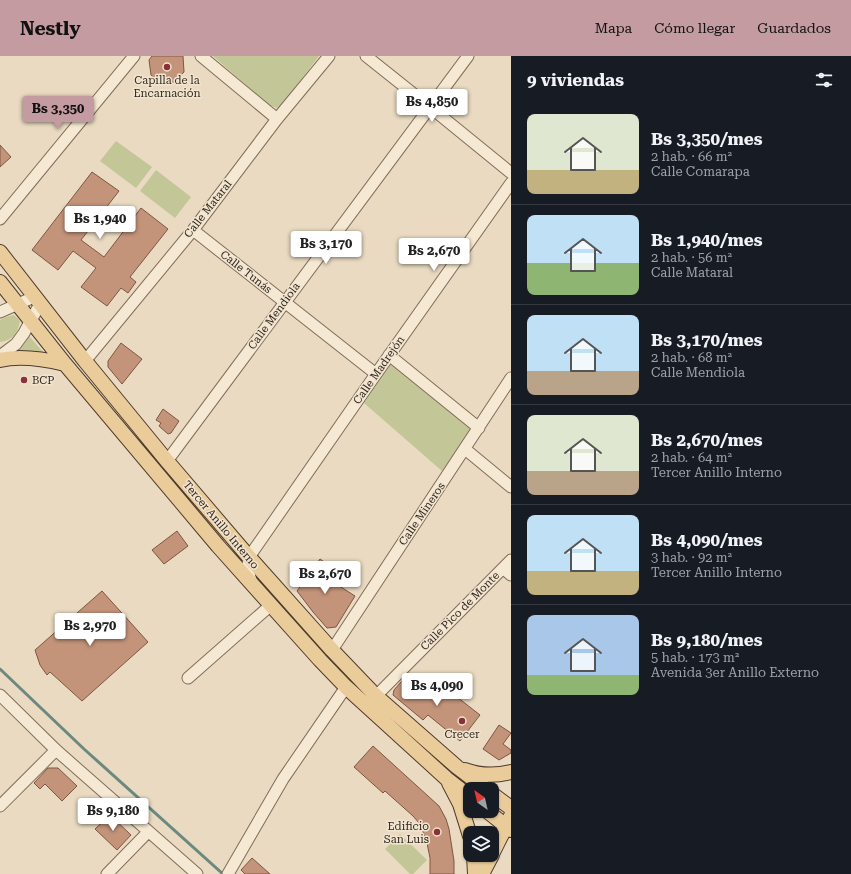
<!DOCTYPE html>
<html lang="es">
<meta charset="utf-8">
<style>
body{margin:0;font-family:"Roboto Serif",serif;background:#20242c;color:#f1f3f6;height:100vh;display:flex;flex-direction:column;font-size:15px;white-space:nowrap}
*{box-sizing:border-box;margin:0}
p{font-size:13px;color:#9ea1a6}
.icon{flex:none;width:22px;height:22px;fill:none;stroke:currentColor;stroke-width:2;stroke-linecap:round;stroke-linejoin:round}
.map{position:relative;flex:1;overflow:hidden}
.side{display:flex;flex-direction:column;background:#171b24;width:340px}
.side>*{flex:none}
.needle{width:26px;rotate:326deg}
.controls{position:absolute;left:463px;top:726px;display:grid;gap:8px}
.controls a{display:grid;place-items:center;width:36px;height:36px;border-radius:8px;background:#171b24;box-shadow:0 1px 3px #0004;font-size:20px}
.price{position:absolute;translate:-50% -34px;padding:0 9px;border-radius:4px;background:#fff;color:#222;font-size:13px;line-height:26px;filter:drop-shadow(0 1px 2px #0008)}
.price::after{content:'';position:absolute;left:50%;top:24px;width:12px;height:9px;margin-left:-6px;background:inherit;clip-path:polygon(0 0,100% 0,50% 100%)}
.price.on{background:#c39ba0;color:#111}
ul{padding:0;list-style:none}
li{display:flex;align-items:center;gap:12px;height:100px;padding:0 16px}
li+li{border-top:1px solid #363941}
li span{display:grid;place-items:center;flex:none;width:112px;height:80px;border-radius:8px;color:#555}
li>.icon{margin-inline-start:auto}
span .icon{width:48px;height:48px;fill:#fffc;stroke-width:1}
li b{font-size:17px}
h2{display:flex;justify-content:space-between;align-items:center;height:48px;padding:0 16px;font-size:17px}
header{display:flex;align-items:center;gap:24px;box-sizing:border-box;height:56px;padding:0 20px;background:#c39ba0;color:#111}
header strong{font-size:19px}
nav{display:flex;gap:22px;margin-inline-start:auto;font-size:14px}
main{display:flex;flex:1;min-height:0}
.map>svg:first-child{display:block}
.green{fill:#c3c696}
.lines{fill:none;stroke-linecap:round;stroke-linejoin:round}
.stream{stroke:#6b897f;stroke-width:3}
.building{fill:#c4947a;stroke:#7e5642}
.minor-casing{stroke:#816c5a;stroke-width:13}
.major-casing{stroke:#4f3b2e;stroke-width:16}
.minor{stroke:#f5e9d3;stroke-width:11}
.major{stroke:#eacc9b;stroke-width:14}
.poi-dot{fill:#8a3036;stroke:#f1e5d0;stroke-width:1.5}
.labels{text-anchor:middle;dominant-baseline:central;stroke-width:3;stroke-linejoin:round;paint-order:stroke}
.poi-label{font-size:11px;fill:#32261d;stroke:#f1e5d0}
.street-label{font-size:11px;fill:#32261d;stroke:#f1e5d0}
</style>
<header>
<strong>Nestly</strong>
<nav><a>Mapa</a><a>Cómo llegar</a><a>Guardados</a></nav>
</header>
<main>
<div class="map">
<svg width="511" height="818" viewBox="0 0 511 818">
<rect width="100%" height="100%" fill="#e9dac1"/>
<path class="green" d="M213,0H319L281,50L277,52L269,49Z
M116,85L152,111L136,132L100,105Z
M156,114L191,141L175,162L140,135Z
M14,259L20,265C18,277 12,285 0,286V264L6,261Z
M29,280L44,297L18,295L24,288Z
M392,306L472,372L442,415L364,347Z
M400,778L427,804L413,818H410L385,793Z"/>
<g class="lines">
<path class="stream" d="M0,613L84,693L223,818"/>
</g>
<path class="building" d="M152,0H183L184,16L174,26L161,27L151,19L149,4Z
M0,89L11,101L0,111Z
M92,116L119,135L81,184L104,201L141,152L168,173L130,221L136,226L128,237L121,232L107,250L81,231L96,212L73,195L58,214L32,194Z
M121,287L142,303L122,328L108,311V305Z
M163,353L179,365L171,377L168,378L159,370L161,367L156,364Z
M177,475L188,490L164,508L152,494Z
M320,503L340,517L333,526L355,540L336,571L327,572L313,556L297,535Z
M102,535L148,586L82,645L50,616L47,619L40,609L35,594Z
M409,617L441,643L448,634L480,659L460,685L428,659L423,664L393,639L394,634Z
M499,669L511,677L503,688L511,694V697L499,704L483,693Z
M373,690L439,750L446,763L449,773L454,805V818H430V802L427,787L420,768L413,760L385,735L383,737L354,711Z
M48,712H58L77,730L62,745L45,728L40,733L34,727Z
M110,759L131,779L117,794L95,773Z
M252,802L270,818H245L241,814Z"/>
<g class="lines">
<defs>
<path id="minor" d="M201,0L277,63
M366,0L430,51L511,117
M0,163L134,0
M193,174L376,318
M0,256L34,241
M389,299L479,372
M0,300L16,288L24,277L40,248
M85,305L193,174L277,63L329,0
M465,393L511,431
M167,405L468,0
M503,512L511,519
M252,527C248,518 247,511 249,501L376,318L511,127
M332,594L511,322
M188,622L271,549
M0,639L56,694L197,818
M376,640L511,504
M0,750L56,694
M107,818L148,776
M228,818L283,723L346,631"/>
<path id="major" d="M0,196L85,305L167,405L249,501L332,594L376,640L457,711L486,733
M0,226L65,308L218,490L320,604L346,631L447,723L470,741
M0,304C21,299 44,303 65,308
M465,714C481,720 495,720 511,716
M449,727L460,748L470,780
M492,738L511,752
M487,755L511,774
M492,798L511,760
M474,799L475,818
M482,818L492,799"/>
</defs>
<use href="#minor" class="minor-casing"/>
<use href="#major" class="major-casing"/>
<use href="#minor" class="minor"/>
<use href="#major" class="major"/>
</g>
<g class="poi-dot">
<circle cx="167" cy="11" r="4"/>
<circle cx="24" cy="324" r="4"/>
<circle cx="462" cy="665" r="4"/>
<circle cx="437" cy="776" r="4"/>
</g>
<g class="labels">
<g class="poi-label">
<text x="167" y="24">Capilla de la<tspan x="167" dy="13">Encarnación</tspan></text>
<text x="32" y="324" text-anchor="start">BCP</text>
<text x="462" y="678">Crecer</text>
<text x="429" y="770" text-anchor="end">Edificio<tspan x="429" dy="13">San Luis</tspan></text>
</g>
<g class="street-label">
<text transform="translate(208 153) rotate(-52)">Calle Mataral</text>
<text transform="translate(246 216) rotate(38)">Calle Tunás</text>
<text transform="translate(274 260) rotate(-54)">Calle Mendiola</text>
<text transform="translate(379 314) rotate(-55)">Calle Madrejón</text>
<text transform="translate(422 458) rotate(-56)">Calle Mineros</text>
<text transform="translate(221 469) rotate(50)">Tercer Anillo Interno</text>
<text transform="translate(460 555) rotate(-45)">Calle Pico de Monte</text>
</g>
</g>
</svg>
<div class="controls">
<a><svg class="needle" viewBox="-14 -14 28 28"><path d="M0-13l5 13h-10z" fill="#e53935"/><path d="M0 13l5-13h-10z" fill="#9ea1a6"/></svg></a>
<a><svg class="icon" aria-label="layers" viewBox="0 0 24 24"><path d="M12 4l9 5-9 5-9-5zM3 14l9 5 9-5"/></svg></a>
</div>
<b class="price" style="left:432px;top:67px">Bs 4,850</b>
<b class="price on" style="left:58px;top:74px">Bs 3,350</b>
<b class="price" style="left:100px;top:184px">Bs 1,940</b>
<b class="price" style="left:326px;top:209px">Bs 3,170</b>
<b class="price" style="left:434px;top:216px">Bs 2,670</b>
<b class="price" style="left:325px;top:539px">Bs 2,670</b>
<b class="price" style="left:90px;top:591px">Bs 2,970</b>
<b class="price" style="left:437px;top:651px">Bs 4,090</b>
<b class="price" style="left:113px;top:776px">Bs 9,180</b>
</div>
<section class="side">
<h2>9 viviendas<svg class="icon" aria-label="filters" viewBox="0 0 24 24"><path d="M4 7h16M4 17h16"/><circle cx="9" cy="7" r="2"/><circle cx="15" cy="17" r="2"/></svg></h2>
<ul>
<li><span style="background:linear-gradient(#dfe7d0 70%,#c2b280 0)"><svg class="icon" aria-label="home" viewBox="0 0 24 24"><path d="M3 11l9-7 9 7M6 9v11h12V9"/></svg></span><div><b>Bs 3,350/mes</b><p>2 hab. · 66 m²</p><p>Calle Comarapa</p></div></li>
<li><span style="background:linear-gradient(#bfe0f5 60%,#8fb573 0)"><svg class="icon" aria-label="home" viewBox="0 0 24 24"><path d="M3 11l9-7 9 7M6 9v11h12V9"/></svg></span><div><b>Bs 1,940/mes</b><p>2 hab. · 56 m²</p><p>Calle Mataral</p></div></li>
<li><span style="background:linear-gradient(#bfe0f5 70%,#b9a48a 0)"><svg class="icon" aria-label="home" viewBox="0 0 24 24"><path d="M3 11l9-7 9 7M6 9v11h12V9"/></svg></span><div><b>Bs 3,170/mes</b><p>2 hab. · 68 m²</p><p>Calle Mendiola</p></div></li>
<li><span style="background:linear-gradient(#dfe7d0 70%,#b9a48a 0)"><svg class="icon" aria-label="home" viewBox="0 0 24 24"><path d="M3 11l9-7 9 7M6 9v11h12V9"/></svg></span><div><b>Bs 2,670/mes</b><p>2 hab. · 64 m²</p><p>Tercer Anillo Interno</p></div></li>
<li><span style="background:linear-gradient(#bfe0f5 70%,#c2b280 0)"><svg class="icon" aria-label="home" viewBox="0 0 24 24"><path d="M3 11l9-7 9 7M6 9v11h12V9"/></svg></span><div><b>Bs 4,090/mes</b><p>3 hab. · 92 m²</p><p>Tercer Anillo Interno</p></div></li>
<li><span style="background:linear-gradient(#a9c7e8 75%,#8fb573 0)"><svg class="icon" aria-label="home" viewBox="0 0 24 24"><path d="M3 11l9-7 9 7M6 9v11h12V9"/></svg></span><div><b>Bs 9,180/mes</b><p>5 hab. · 173 m²</p><p>Avenida 3er Anillo Externo</p></div></li>
</ul>
</section>
</main>
